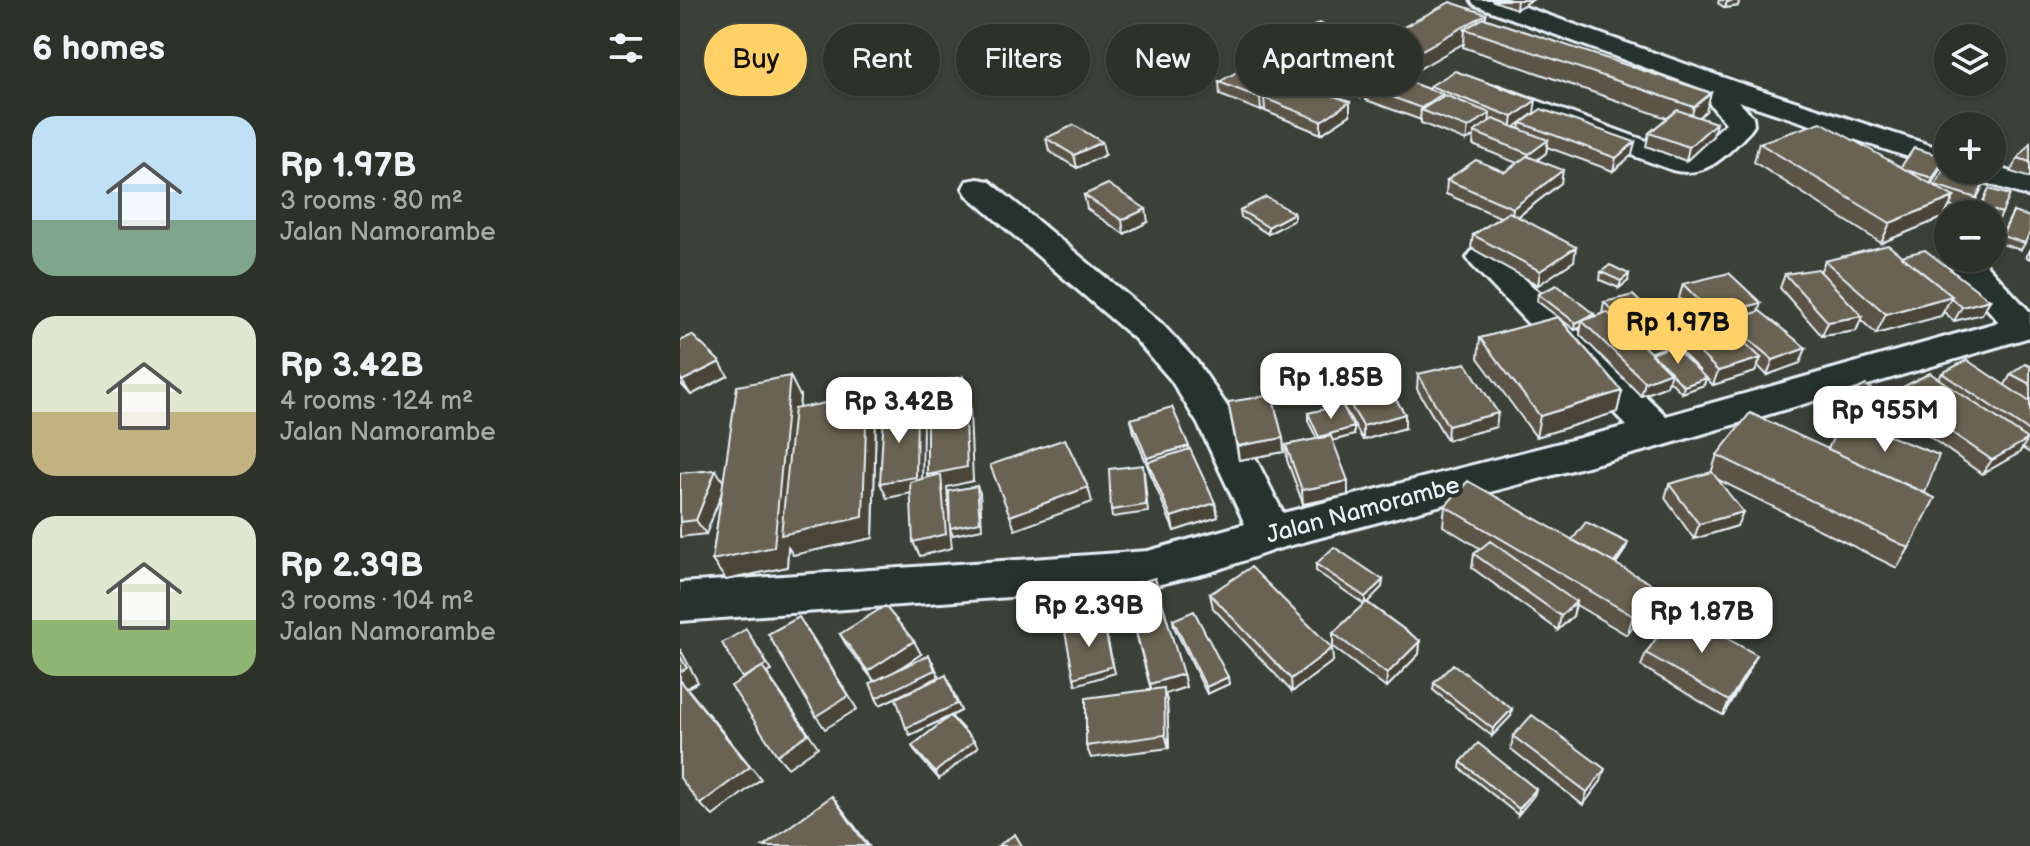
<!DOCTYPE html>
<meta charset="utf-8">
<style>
body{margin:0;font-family:"Balsamiq Sans",sans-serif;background:#383d36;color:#f1f3f6;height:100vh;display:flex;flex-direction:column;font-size:30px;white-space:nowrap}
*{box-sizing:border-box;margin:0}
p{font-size:26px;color:#a6a9a8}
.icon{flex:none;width:44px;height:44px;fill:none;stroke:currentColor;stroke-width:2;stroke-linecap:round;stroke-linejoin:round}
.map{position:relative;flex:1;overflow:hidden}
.drawer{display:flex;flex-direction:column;background:#2c312a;width:680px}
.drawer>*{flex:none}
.hud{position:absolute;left:24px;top:24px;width:760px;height:72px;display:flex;gap:16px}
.buttons{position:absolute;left:1254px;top:24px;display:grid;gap:16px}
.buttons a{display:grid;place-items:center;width:72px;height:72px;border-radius:50%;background:#2c312a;box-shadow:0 2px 6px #0004,0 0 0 2px #484c47;font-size:40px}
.price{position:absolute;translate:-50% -68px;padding:0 18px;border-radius:16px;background:#fff;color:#222;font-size:26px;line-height:52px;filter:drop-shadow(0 2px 4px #0008)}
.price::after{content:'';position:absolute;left:50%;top:48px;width:24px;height:18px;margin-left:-12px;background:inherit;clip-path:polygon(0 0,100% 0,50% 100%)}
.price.on{background:#ffd166;color:#111}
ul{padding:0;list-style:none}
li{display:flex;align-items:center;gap:24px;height:200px;padding:0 32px}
li span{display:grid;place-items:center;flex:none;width:224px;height:160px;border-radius:24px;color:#555}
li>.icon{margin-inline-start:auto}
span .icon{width:96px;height:96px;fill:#fffc;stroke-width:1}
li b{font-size:34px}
h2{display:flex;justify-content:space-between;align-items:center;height:96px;padding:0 32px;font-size:34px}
.tag{padding:0 28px;border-radius:36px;background:#2c312a;box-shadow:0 2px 6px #0004,0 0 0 2px #484c47;font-size:28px;line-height:72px}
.tag.on{background:#ffd166;color:#111}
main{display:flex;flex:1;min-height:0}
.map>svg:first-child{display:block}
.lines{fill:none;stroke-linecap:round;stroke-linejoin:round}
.minor-casing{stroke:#e8f1f8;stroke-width:6}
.minor{fill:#26332d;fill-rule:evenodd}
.wall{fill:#5b5547;stroke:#e8f1f8;stroke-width:2;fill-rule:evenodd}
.shaded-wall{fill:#4a4539;stroke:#e8f1f8;stroke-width:2}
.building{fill:#6a6352;stroke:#e8f1f8;stroke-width:2}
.labels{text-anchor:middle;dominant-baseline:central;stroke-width:8;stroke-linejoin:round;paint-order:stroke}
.street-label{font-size:24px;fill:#e8f1f8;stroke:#26332d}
</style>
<main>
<section class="drawer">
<h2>6 homes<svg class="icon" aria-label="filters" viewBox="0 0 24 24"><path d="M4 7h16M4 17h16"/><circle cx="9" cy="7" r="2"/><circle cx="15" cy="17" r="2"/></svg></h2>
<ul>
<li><span style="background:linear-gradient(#bfe0f5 65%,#7fa58c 0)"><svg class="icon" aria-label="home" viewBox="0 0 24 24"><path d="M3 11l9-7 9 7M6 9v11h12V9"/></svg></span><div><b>Rp 1.97B</b><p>3 rooms · 80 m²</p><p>Jalan Namorambe</p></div></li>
<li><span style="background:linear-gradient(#dfe7d0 60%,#c2b280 0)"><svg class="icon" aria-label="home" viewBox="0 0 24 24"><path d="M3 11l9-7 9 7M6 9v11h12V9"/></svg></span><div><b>Rp 3.42B</b><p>4 rooms · 124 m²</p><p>Jalan Namorambe</p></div></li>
<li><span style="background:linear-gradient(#dfe7d0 65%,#8fb573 0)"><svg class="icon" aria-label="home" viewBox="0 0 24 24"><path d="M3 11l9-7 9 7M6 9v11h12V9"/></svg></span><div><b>Rp 2.39B</b><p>3 rooms · 104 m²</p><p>Jalan Namorambe</p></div></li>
</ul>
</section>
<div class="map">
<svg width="1350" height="846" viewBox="0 0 1350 846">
<rect width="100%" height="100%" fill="#3a4138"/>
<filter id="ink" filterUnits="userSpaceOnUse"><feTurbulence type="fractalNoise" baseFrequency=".0125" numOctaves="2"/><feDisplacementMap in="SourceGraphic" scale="16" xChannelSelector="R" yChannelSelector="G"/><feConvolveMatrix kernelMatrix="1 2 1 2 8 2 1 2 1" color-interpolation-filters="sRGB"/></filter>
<g filter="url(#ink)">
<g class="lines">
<defs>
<path id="minor" d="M791,0H825L1056,82L1268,151V170L1058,101L1073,117L1074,125L1070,131C1047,154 1028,179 992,170L797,98L793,92L797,86H817L1005,155L1014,153L1046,123L1024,97L1029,91L795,5Z
M1312,166L1350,178V197L1284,176L1280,170H1312Z
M298,179L309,181L481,323L517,362L557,421L603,513L947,426L792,265L787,258L792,251L804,248L816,251L986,416L1319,322L1269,265L1264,258L1268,252V258H1300L1350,312V337L978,447L597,549L531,572L468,587L0,621V583L468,551L565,524L518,424L491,380L455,339L287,195L283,188L287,181Z"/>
</defs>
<use href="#minor" class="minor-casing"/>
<use href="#minor" class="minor"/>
</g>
<path class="wall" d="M811,0H852L836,9Z
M1039,0H1059L1058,6L1045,8L1038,3Z
M806,14L805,18L1026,111L1019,117L1033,136L1006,161L966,146L969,133L987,118L783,47L784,43L725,77L711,71V75L750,90V86L856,100L835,127L840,129L841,123L952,155L933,171L867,147L866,153L857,160L881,183L838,217L894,261L858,285L791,248L793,235L820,217L766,194L767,180L825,172L837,163L793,145L794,136L786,141L741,123V120L686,100V95L681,98L656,88V75L689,60L690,45Z
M648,27V30L666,39L655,45L640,40V37L634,40L625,37V31Z
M539,82H612L670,115L641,134L585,111V109L581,111L540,95Z
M366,138L425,155L397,168L369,151Z
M1079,143L1221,167L1265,157L1251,184L1254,186L1311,170L1290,212L1270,206L1264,217L1201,243L1074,162Z
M1350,143V178L1331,172L1338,158Z
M1309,189L1322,213L1318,221L1312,219V214H1297Z
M404,195L468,222L444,234L407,209Z
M560,210L614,213V220L588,234L561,217Z
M1333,212L1345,243L1341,250L1318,243Z
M1350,249V259L1346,257Z
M1221,256L1310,300L1302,314L1274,321L1264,312L1261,316L1196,334L1181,320L1176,331L1142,336L1100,288L1105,274L1140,272L1145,261Z
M921,272L948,281L939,288L920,280Z
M1003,284L1078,312L1126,348L1120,363L1087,375L1078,366L1075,372L1033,385L1026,378L1024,385L1002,393L989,380L987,386L961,396L900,335L901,327L895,330L878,317L942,391L937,412L856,437L798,358L800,338L878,317L857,301L858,294L914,317L922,314L924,302L964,306L1009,327L1023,323L999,298ZM996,338L994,345L1020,371L970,352L987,347L989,339Z
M0,341L48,376L11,395L0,383Z
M1350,366V453L1342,448L1339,453L1302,474L1206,406L1213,392L1259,379L1262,373L1325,385L1331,374Z
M738,374L816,427L767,440L737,389Z
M654,377L725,428L683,440L655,392Z
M1172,392L1203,407L1190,414L1169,400Z
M120,396L119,408L196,416L193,538L113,555L108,547L107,567L46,580L32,560L42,493L26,534L0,537V473L43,482Z
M548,402L603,438L604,452L559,460Z
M628,413L674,435L652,441L668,481V495L623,504L607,460L606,445L637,439L628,421Z
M451,419L509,449L535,503L538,517L494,531L454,433Z
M1037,455L1245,494L1229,548L1217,568L1037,479L1057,526L1014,539L985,498L989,484L1031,473Z
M464,472L468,512L432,517L431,510Z
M765,506L892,540L945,550L936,564L968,606L947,635L896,605L893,616L878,630L792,568L794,554L801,549L763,526Z
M636,564L703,580L702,587L687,602L740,641L739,654L706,688L653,647V633L684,604L636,571Z
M444,587L503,674L506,687L485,694L487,701L489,748L411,758L406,746L471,690Z
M530,594L653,661L612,692L533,608Z
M493,620L548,677L549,684L527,694L494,627Z
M160,634L241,654L217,671L253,662L259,677L200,705L196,698L194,681L168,648Z
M966,653L1070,669L1043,715L961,666Z
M269,682L281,711L271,716L294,741L298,747L259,779L236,753L232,746L269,717L230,735Z
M754,683L831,716L812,736L753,690Z
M833,736L921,781L903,805L831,749Z
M781,762L856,789L854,795L838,815L780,768Z"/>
<path class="shaded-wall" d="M837,0H852L836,9Z
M1059,0L1058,6L1045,8L1047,2Z
M806,14L804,32L785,29L784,43L725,77L726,59Z
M648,27V33L640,34V37L634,40V34Z
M666,33V39L655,45L654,39Z
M711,68L710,80L686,87V95L681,98V85Z
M612,80V92L584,98L585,109L581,111L580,98Z
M1031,93L1026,111L1009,126L1014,107Z
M762,94L761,107L741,110L740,121L741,108Z
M856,100L854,113L831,130L833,117Z
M670,102V115L641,134V121Z
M810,113L809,126L794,132V136L786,141L788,128Z
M1036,123L1033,136L1006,161L1009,147Z
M868,140L866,153L847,167L849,154Z
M422,142L425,155L397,168L394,155Z
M955,142L952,155L933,171L936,158Z
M1265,157L1259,171L1247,192L1253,178Z
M883,170L881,183L831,222L833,208Z
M1274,197L1264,217L1201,243L1210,223Z
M466,209L468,222L444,234L442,220Z
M614,213V220L588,234V227Z
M896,247L894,261L858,285L860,271Z
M949,274L948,281L939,288L941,281Z
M1272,296L1261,316L1196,334L1206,314Z
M1310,300L1302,314L1274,321L1282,307Z
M1081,303L1076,318L1048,322V325L1029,330L1033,315Z
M914,314L913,321H902L901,327L895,330L896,323Z
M1182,316L1176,331L1142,336L1148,322Z
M998,331L996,338L989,339L987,347L958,356L962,342L984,333Z
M1126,348L1120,363L1087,375L1093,360Z
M1081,358L1075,372L1033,385L1038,371Z
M40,362L48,376L11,395L2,381Z
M991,372L987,386L961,396L965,382Z
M110,376L120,396L109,533L187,395L196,416L193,538L113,555L108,547L107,567L46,580L32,560Z
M283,377L289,391L293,481L267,487L270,528L297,486L300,493L302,529L273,535L270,529L272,548L240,556L233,542L254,490L247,475Z
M1026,378L1024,385L1002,393L1004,386Z
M942,391L937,412L856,437L860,416Z
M1207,400L1203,407L1190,414L1194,407Z
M237,406L243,420L242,491L207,498L200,483Z
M818,413L816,427L767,440L768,426Z
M725,414V428L683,440V426Z
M674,427V435L640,444L639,437Z
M603,438L604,452L559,460L557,446Z
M1348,439L1339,453L1302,474L1312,460Z
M509,446L511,460L468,462L470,472L467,458Z
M36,470L45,484L26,534L16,520Z
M668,481V495L623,504L622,490Z
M408,487L412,502L335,530L330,516Z
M535,503L538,517L494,531L491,517Z
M1063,512L1057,526L1014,539L1019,524Z
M948,543L945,550L927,576L929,569Z
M703,580L702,587L685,605V597Z
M975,586L968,606L947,635L953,616Z
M896,602L893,616L878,630L881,616Z
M425,628L435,673L396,685L394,678Z
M66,629L92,671L87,673L138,747L108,768L97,755L68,685L62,678Z
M128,630L177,709L145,729L136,716Z
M234,641L241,654L196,684L188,671Z
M740,641L739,654L706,688L707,674Z
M652,648L653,661L612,692L611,679Z
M0,649L18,682L7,688L81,779L33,816L20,804L0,693Z
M249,655L259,677L200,705L196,698Z
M1077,655L1070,669L1043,715L1049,701Z
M503,674L506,687L485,694L487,701L489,748L470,684Z
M266,675L281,711L230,735L226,728Z
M548,677L549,684L527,694L526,687Z
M832,709L831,716L812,736L813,729Z
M294,741L298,747L259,779L255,772Z
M925,769L921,781L903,805L907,792Z
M856,789L854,795L838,815L839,809Z
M152,796L166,814L189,846H187Z"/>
<path class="building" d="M770,2L806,14L726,59L690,45Z
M804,18L1031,93L1014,107L785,29Z
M639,23L648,27L634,34L625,31Z
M651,28L666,33L654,39L640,34Z
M686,58L711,68L681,85L656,75Z
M571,64L612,80L580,98L539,82Z
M775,71L856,100L833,117L750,86Z
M707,74L762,94L741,108L686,87Z
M613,81L670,102L641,121L584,98Z
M765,95L810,113L788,128L741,110Z
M861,109L955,142L936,158L841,123Z
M997,110L1036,123L1009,147L969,133Z
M813,119L868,140L849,154L794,132Z
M1141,122L1274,197L1210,223L1079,143Z
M394,125L422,142L394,155L366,138Z
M1350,143V162L1338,158Z
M1234,148L1265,157L1253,178L1226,170L1221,167Z
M847,156L883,170L833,208L767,180L796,160L825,172Z
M1268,163V170H1311L1296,198L1255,185Z
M428,184L466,209L442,220L404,195Z
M1309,189L1330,195L1322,213L1301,207Z
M586,197L614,213L588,227L560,210Z
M829,212L896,247L860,271L793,235Z
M1333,212L1350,217V232L1345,243L1322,236Z
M1208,245L1272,296L1206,314L1145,261Z
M1245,250L1310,300L1282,307L1271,298L1272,296L1221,256Z
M930,265L949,274L941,281L921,272Z
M1138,269L1182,316L1148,322L1105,274Z
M1049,273L1081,303L1033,315L1003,284Z
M877,285L914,314L896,323L858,294Z
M953,295L991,333L962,342L924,302Z
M990,302L1009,327L990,332L964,306Z
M1080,311L1126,348L1093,360L1048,322Z
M927,312L991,372L965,382L902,321Z
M878,317L942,391L860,416L800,338Z
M1040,319L1081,358L1038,371L998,331Z
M12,335L40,362L2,381L0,378V341Z
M993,346L1026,378L1004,386L971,354Z
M1287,360L1350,402V432L1262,373Z
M786,363L818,413L768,426L738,374Z
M1345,364L1350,366V384L1331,374Z
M695,366L725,414L683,426L654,377Z
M1250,373L1348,439L1312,460L1213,392Z
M110,376L94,547L32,560L57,386Z
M283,377L287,467L247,475V383Z
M1186,385L1207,400L1194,407L1172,392Z
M187,395L183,517L101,535L114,409Z
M592,395L603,438L557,446L548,402Z
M662,405L674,427L639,437L628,413Z
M237,406L236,477L200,483L204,412Z
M492,407L509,446L467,458L451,419Z
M1070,413L1255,498L1229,548L1037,455Z
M1162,418L1259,455L1245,493L1148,449Z
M651,436L668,481L622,490L606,445Z
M385,439L408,487L330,516L310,465Z
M510,449L535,503L491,517L468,462Z
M463,465L466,505L431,510L429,469Z
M36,470L16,520L0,522V473Z
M1032,472L1063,512L1019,524L989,484Z
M261,474L266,534L233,542L230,482Z
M788,481L975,586L953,616L765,506Z
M297,486L300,522L270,528L269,491Z
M906,522L948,543L934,563L892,540Z
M810,541L896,602L881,616L794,554Z
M654,547L703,580L685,597L636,564Z
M571,567L652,648L611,679L530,594Z
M475,578L503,674L470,684L444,587Z
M686,602L740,641L707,674L653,633Z
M205,606L234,641L188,671L160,634Z
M996,610L1077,655L1049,701L966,653Z
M514,611L548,677L526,687L493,620Z
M119,617L168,696L136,716L88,634Z
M423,621L433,666L394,678L385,632Z
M66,629L87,664L62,678L42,643Z
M249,655L255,670L196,698L190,683Z
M0,656L7,668L0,672Z
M773,664L832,709L813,729L754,683Z
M82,667L128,734L97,755L51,686Z
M266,675L277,704L226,728L216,698Z
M0,680L70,767L20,804L0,778Z
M484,688L485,735L406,746V698Z
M852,715L925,769L907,792L833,736Z
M270,716L294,741L255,772L232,746Z
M798,743L856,789L839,809L781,762Z
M152,796L187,846H83Z
M335,834L342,846H318Z"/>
</g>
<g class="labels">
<g class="street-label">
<text transform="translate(683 510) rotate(-15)">Jalan Namorambe</text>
</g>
</g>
</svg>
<div class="buttons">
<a><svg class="icon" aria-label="layers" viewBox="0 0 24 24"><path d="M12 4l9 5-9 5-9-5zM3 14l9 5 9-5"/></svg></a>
<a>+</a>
<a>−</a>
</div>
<b class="price on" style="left:998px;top:366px">Rp 1.97B</b>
<b class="price" style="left:651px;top:421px">Rp 1.85B</b>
<b class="price" style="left:219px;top:445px">Rp 3.42B</b>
<b class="price" style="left:1205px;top:454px">Rp 955M</b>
<b class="price" style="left:409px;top:649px">Rp 2.39B</b>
<b class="price" style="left:1022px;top:655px">Rp 1.87B</b>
<div class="hud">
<a class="tag on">Buy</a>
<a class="tag">Rent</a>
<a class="tag">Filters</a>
<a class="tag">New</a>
<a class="tag">Apartment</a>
</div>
</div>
</main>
